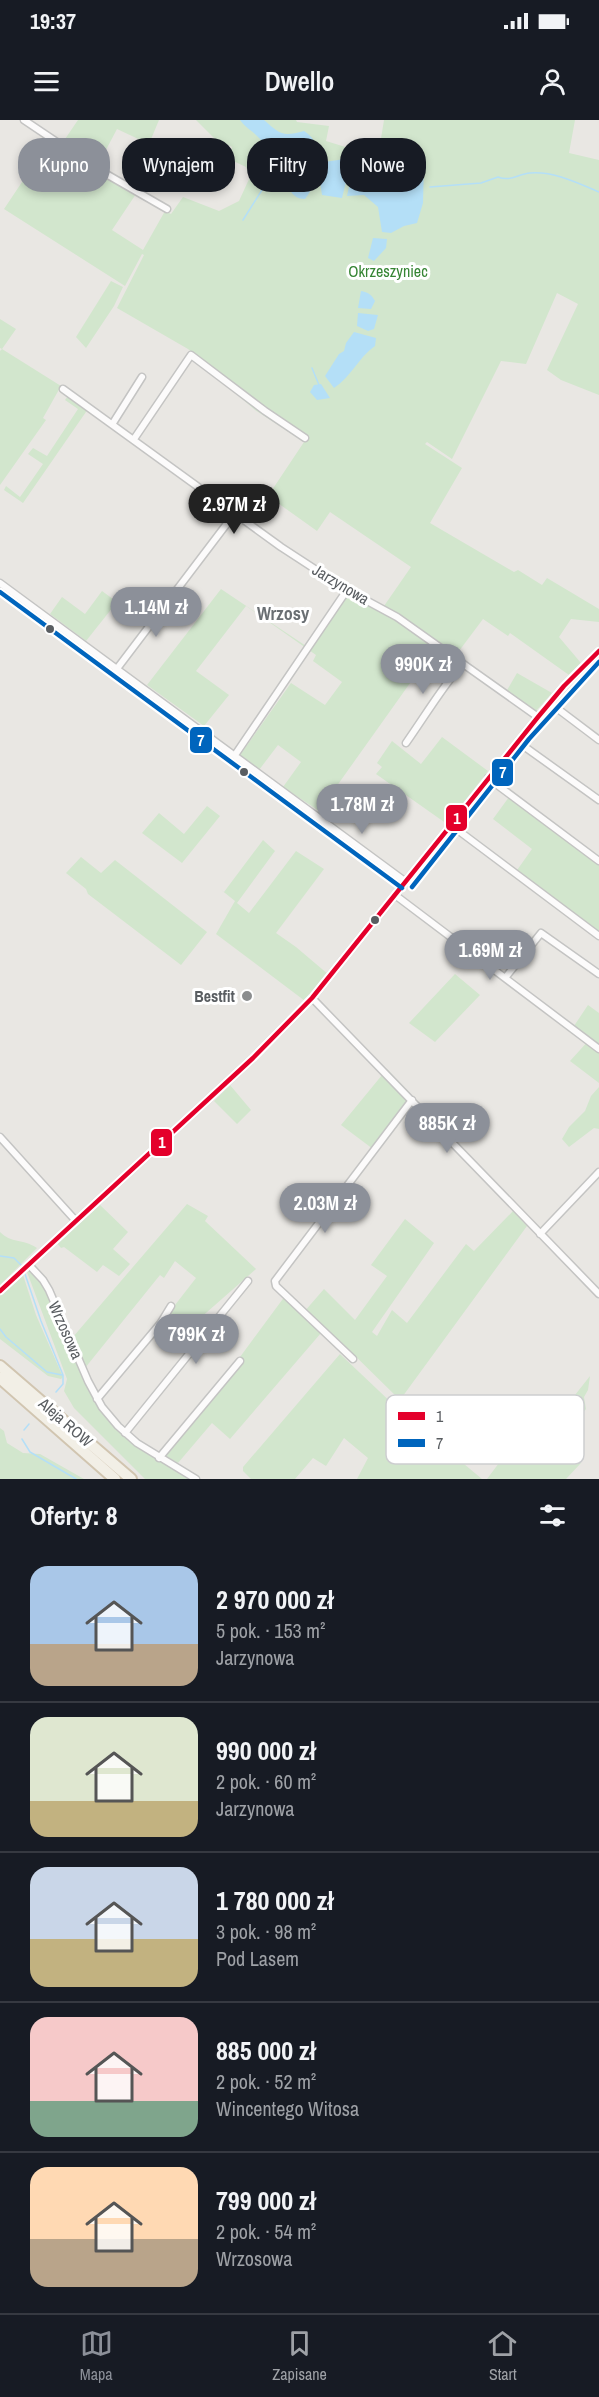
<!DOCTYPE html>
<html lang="pl">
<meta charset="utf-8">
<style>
body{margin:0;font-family:"Archivo Narrow",sans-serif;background:#242831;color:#f1f3f6;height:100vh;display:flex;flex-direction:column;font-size:22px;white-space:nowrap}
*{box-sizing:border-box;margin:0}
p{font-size:20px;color:#9ea1a6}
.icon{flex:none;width:33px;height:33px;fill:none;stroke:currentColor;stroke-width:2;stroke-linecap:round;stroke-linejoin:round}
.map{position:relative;height:1359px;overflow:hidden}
.details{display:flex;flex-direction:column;background:#171b24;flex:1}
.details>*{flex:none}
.guide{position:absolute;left:18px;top:18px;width:564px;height:54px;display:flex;gap:12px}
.price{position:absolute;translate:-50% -51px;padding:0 14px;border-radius:21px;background:#8c9099;color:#fff;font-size:20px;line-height:39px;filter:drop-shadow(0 2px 3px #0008)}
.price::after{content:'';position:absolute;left:50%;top:36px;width:18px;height:14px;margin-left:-9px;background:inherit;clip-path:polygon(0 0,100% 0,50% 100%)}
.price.current{background:#222;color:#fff}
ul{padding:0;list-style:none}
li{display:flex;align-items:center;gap:18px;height:150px;padding:0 30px}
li+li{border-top:2px solid #363941}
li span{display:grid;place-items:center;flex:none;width:168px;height:120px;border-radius:18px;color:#555}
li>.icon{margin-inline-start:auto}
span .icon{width:72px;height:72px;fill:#fffc;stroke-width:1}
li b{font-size:26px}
h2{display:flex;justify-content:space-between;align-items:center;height:72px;padding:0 30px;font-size:26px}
.pill{padding:0 21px;border-radius:24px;background:#171b24;box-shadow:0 3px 9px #0003;font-size:21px;line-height:54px}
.pill.current{background:#8c9099;color:#fff}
.status{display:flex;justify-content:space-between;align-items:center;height:42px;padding:0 30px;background:#171b24;direction:ltr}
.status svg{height:16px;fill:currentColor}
header{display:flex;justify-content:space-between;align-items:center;height:78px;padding:0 30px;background:#171b24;font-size:27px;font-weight:600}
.menu{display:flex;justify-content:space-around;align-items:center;height:84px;border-top:2px solid #363941;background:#171b24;font-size:16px;color:#9ea1a6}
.menu a{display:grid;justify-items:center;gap:3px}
.menu .current{color:#8c9099}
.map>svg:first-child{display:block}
.green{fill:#d2e6cd}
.water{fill:#b4dff7}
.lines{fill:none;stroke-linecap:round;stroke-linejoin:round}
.stream{stroke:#b4dff7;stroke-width:1.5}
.minor-casing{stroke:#c4c4c3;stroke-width:9}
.primary-casing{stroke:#d1c5b0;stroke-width:14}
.minor{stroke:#fcfbfb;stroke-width:6}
.primary{stroke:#f2efe6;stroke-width:10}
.bus-1-casing{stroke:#fff;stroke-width:9}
.bus-2-casing{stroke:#fff;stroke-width:9}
.bus-1{stroke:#e4002b;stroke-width:4.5}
.bus-2{stroke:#0065bd;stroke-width:4.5}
.bus-dot{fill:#595d61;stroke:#fff;stroke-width:2}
.poi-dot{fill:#8b8d8e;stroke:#fff;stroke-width:2}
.labels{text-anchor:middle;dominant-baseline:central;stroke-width:6;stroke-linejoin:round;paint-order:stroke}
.park-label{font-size:16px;fill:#368534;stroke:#fff}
.street-label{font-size:16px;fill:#595d61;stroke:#fff}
.poi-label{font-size:16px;font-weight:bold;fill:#595d61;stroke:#fff;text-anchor:end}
.neighbourhood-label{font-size:18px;font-weight:bold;fill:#6a6f73;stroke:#fff}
.key{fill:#fff;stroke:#cdced0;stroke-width:1.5}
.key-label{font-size:16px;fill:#595d61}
.line-badge{stroke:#fff;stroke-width:2}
.badge-label{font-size:16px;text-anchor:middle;font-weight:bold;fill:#fff}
</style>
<div class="status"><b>19:37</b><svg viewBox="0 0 49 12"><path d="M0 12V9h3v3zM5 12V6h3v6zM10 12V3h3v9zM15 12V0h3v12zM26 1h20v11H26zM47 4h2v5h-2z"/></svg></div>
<header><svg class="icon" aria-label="menu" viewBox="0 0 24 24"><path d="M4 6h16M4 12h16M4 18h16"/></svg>Dwello<svg class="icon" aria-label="person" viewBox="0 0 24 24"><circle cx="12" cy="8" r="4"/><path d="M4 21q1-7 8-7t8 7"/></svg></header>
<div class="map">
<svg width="599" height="1359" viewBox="0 0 599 1359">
<rect width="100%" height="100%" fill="#e9e7e3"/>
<path class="green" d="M78,0H159L149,24L117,9L98,45L63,22Z
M196,0H296L297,2L329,6L326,21L378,37L384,0H575L569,33L599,40V275L561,260L547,250L578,184L557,173L526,244L501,241L452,339L427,322L425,324L462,348L430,403L514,452L518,450L542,465L547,458L599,489V502L571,499L559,517L581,543L569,555L510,513L508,516L483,499L456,535L435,528L319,691L283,667L301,642L278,625L259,650L240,635L291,563L325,585L342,562L313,541L316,535L246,486L196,551L229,575L204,606L147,565L221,469L306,526L345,466L384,486L411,447L330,392L317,411L268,376L304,322L255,290L240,277L249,275L224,258L188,229L117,188L144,135L142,134L125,166L4,89L50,20L136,74L112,110L143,130L165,91L171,94L183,77L219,91L239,81L250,57L246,47L229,39L232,27L214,18Z
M111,161L123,167L114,186L86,228L76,217Z
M0,199L16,209L2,229L61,266L43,298L46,300L0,365V231L2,229L0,228Z
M68,276L88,289L23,383L4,370L6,366L20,377L43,344L28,334L33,328L47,336L78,289L65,280Z
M102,471L117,482L86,521L50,494L62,477L85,494Z
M123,479L151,500L146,506L118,485Z
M517,553L552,573L536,591L506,572Z
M442,617L488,651L447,704L376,654L382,647L377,643L392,621L421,644Z
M509,677L599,744V816L515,753L532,729L493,699Z
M207,686L220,696L182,743L142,713L159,693L184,714Z
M263,720L275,731L237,783L249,793L296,731L324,749L276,813L296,827L329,855L305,881L216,814L235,781L220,769L224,772Z
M81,737L101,753L115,740L207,812L181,845L88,774L86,769L66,753Z
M455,854L480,875L435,922L409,903Z
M588,885L599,893V963L570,941L590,919L574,906Z
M387,949L410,973L409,979L373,1029L341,1005Z
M230,965L251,990L237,1004L214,981Z
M599,967V1009L594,1008L569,1027L562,1019L569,1007L585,991L591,976Z
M99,1084L128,1112L113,1129L130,1144L119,1156L103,1145L97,1152L64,1127L61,1128L56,1122Z
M187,1084L208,1096L205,1101L256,1149L190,1207L168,1194L196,1158L175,1141L164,1158L160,1155L85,1248L73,1217Z
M513,1091L527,1106L400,1280L344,1225L321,1213L230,1319L212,1303L178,1343L166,1336L243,1240L240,1237L285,1176L304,1192L324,1169L355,1200L387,1156L371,1145L405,1099L434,1123L372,1212L377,1216L392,1190L407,1203L466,1124L474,1131Z
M0,1112C12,1124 22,1118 37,1128L0,1165Z
M30,1149L43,1163L68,1223L99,1286L125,1316L191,1359H145L74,1288L64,1271L67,1259L27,1152Z
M23,1155L36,1195L63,1257L61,1259L48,1256L0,1219V1175Z
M340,1234L397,1288L482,1359H357L368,1338L344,1318L326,1346L313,1338L295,1359H251L243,1351V1347Z
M590,1256L588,1270L584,1277L586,1289L574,1304L570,1319L565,1322L561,1320L555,1330L581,1343L566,1359H487L531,1300L545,1313Z
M0,1308L4,1311L7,1323L23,1333L40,1334L84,1359H0Z"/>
<path class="water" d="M240,0H264C280,14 282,17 304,11C328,26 320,60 305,79C288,79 287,60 279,48C273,38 266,24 257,16C251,10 245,7 240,0Z
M352,38L342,78L322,75L320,62L324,42Z
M355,39L374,46L424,43L423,83L417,103L404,106L391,113L382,112L378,87L364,75L347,76Z
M373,118L387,119L386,128L374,141L368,138Z
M361,171C368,172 372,175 375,181L371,189L358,188Z
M358,193L378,195L374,209L368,211L357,206Z
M354,212L376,218L375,226C358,238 351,257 334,268L325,256L339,234L344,231L346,223Z
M321,264L330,278L317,280L310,272L314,265Z"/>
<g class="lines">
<path class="stream" d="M430,67L481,63L498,57C510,62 518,54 530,53C554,51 578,63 599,72
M243,100L274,51
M312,248L319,265
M0,1136L14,1138L22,1146
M25,1154L41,1201L63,1255V1264L56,1272
M0,1209L6,1217L47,1252L62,1255
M24,1310L29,1304
M22,1319L30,1332L76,1359"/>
<defs>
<path id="minor" d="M24,0L94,47L167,89
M63,269L281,427L347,470L397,497L538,597
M113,303L142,257
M134,319L191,235L265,291L305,318
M0,463L406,762
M116,550L235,393
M550,583L599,620
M518,622L599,680
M406,623C425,596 441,569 462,544
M235,635L347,470
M488,658L599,741
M451,705L599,816
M395,775L599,929
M505,858L541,813L599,854
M312,878L599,1174
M0,1017L76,1101
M540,1114L599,1052
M29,1145L43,1160L49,1170L88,1261L102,1287L118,1306L137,1323L196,1359
M0,1171L253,938L312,878L538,597L564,566L599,531
M353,1239L276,1166L275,1161L412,980
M97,1279L160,1204L171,1186
M125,1313L248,1161
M159,1338L240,1241"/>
<path id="primary" d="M0,1246L131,1359
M0,1258L115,1359"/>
</defs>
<use href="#minor" class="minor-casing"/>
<use href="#primary" class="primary-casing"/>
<use href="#minor" class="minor"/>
<use href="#primary" class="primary"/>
<defs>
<path id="bus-1" d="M0,1171L253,938L312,878L538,597L564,566L599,531"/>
<path id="bus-2" d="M0,472L402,768
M412,767L529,619L599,542"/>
</defs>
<use href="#bus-1" class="bus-1-casing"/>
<use href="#bus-2" class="bus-2-casing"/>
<use href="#bus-1" class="bus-1"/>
<use href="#bus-2" class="bus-2"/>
</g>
<g class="bus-dot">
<circle cx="50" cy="509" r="5"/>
<circle cx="244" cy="652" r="5"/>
<circle cx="375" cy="800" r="5"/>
</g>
<circle class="poi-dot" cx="247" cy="876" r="6"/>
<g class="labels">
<g class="park-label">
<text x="388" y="151">Okrzeszyniec</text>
</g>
<g class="street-label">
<text transform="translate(341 464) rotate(31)">Jarzynowa</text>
<text transform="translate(66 1210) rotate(66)">Wrzosowa</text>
<text transform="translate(66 1302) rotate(41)">Aleja ROW</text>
</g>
<g class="poi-label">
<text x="235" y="876">Bestfit</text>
</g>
<g class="neighbourhood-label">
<text x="283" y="493">Wrzosy</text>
</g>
</g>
<rect x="386" y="1275" width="198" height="69" rx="9" class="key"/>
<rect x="398" y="1292" width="27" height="8" fill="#e4002b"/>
<rect x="398" y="1319" width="27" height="8" fill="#0065bd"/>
<g class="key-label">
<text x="436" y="1302">1</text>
<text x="436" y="1329">7</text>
</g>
<g class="line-badge">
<rect x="189" y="606" width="24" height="28" rx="6" fill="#0065bd"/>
<rect x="491" y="638" width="23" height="29" rx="6" fill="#0065bd"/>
<rect x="445" y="684" width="23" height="28" rx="6" fill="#e4002b"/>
<rect x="150" y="1008" width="23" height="29" rx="6" fill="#e4002b"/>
</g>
<g class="badge-label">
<text x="201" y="626">7</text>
<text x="503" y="658">7</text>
<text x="457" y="704">1</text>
<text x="162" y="1028">1</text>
</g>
</svg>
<b class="price current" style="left:234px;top:415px">2.97M zł</b>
<b class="price" style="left:156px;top:518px">1.14M zł</b>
<b class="price" style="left:423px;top:575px">990K zł</b>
<b class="price" style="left:362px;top:715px">1.78M zł</b>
<b class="price" style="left:490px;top:861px">1.69M zł</b>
<b class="price" style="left:447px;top:1034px">885K zł</b>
<b class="price" style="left:325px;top:1114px">2.03M zł</b>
<b class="price" style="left:196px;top:1245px">799K zł</b>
<div class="guide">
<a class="pill current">Kupno</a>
<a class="pill">Wynajem</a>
<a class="pill">Filtry</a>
<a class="pill">Nowe</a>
</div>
</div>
<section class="details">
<h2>Oferty: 8<svg class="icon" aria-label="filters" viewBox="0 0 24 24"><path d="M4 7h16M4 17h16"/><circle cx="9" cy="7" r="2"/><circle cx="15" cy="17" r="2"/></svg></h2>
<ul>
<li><span style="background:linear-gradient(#a9c7e8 65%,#b9a48a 0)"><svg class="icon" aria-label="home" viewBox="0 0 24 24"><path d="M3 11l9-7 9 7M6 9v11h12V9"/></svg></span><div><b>2 970 000 zł</b><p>5 pok. · 153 m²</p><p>Jarzynowa</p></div></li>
<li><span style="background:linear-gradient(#dfe7d0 70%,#c2b280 0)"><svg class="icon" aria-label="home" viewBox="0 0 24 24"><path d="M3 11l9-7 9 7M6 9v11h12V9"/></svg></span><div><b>990 000 zł</b><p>2 pok. · 60 m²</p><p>Jarzynowa</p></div></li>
<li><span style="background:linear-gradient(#c9d6e8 60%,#c2b280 0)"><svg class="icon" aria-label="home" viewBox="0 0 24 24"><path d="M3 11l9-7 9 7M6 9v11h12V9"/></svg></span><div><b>1 780 000 zł</b><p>3 pok. · 98 m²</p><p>Pod Lasem</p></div></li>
<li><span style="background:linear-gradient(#f6c9c9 70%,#7fa58c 0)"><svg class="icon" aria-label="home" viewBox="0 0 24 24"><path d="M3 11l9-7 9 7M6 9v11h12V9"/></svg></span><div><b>885 000 zł</b><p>2 pok. · 52 m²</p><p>Wincentego Witosa</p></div></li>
<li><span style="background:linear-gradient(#ffd9b3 60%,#b9a48a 0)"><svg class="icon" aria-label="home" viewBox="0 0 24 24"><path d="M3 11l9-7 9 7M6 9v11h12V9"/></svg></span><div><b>799 000 zł</b><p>2 pok. · 54 m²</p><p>Wrzosowa</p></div></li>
</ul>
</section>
<nav class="menu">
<a class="current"><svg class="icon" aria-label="map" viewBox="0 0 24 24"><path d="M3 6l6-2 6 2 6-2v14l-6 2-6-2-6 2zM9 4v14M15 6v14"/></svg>Mapa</a>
<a><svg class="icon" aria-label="saved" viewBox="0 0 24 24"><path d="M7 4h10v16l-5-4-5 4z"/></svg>Zapisane</a>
<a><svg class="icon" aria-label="home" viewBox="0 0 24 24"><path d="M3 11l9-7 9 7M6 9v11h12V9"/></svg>Start</a>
</nav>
